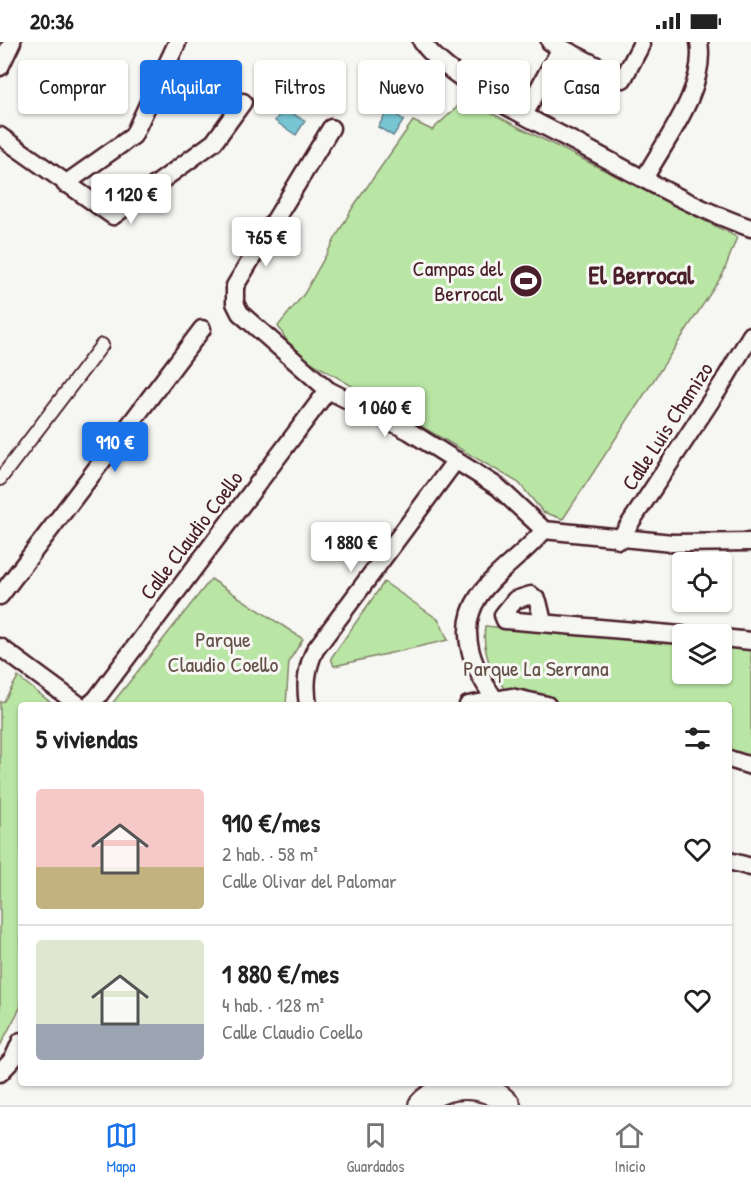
<!DOCTYPE html>
<html lang="es">
<meta charset="utf-8">
<style>
body{margin:0;font-family:"Patrick Hand",sans-serif;background:#f2f2f2;color:#222;height:100vh;display:flex;flex-direction:column;font-size:22px;white-space:nowrap}
*{box-sizing:border-box;margin:0}
p{font-size:20px;color:#767676}
.icon{flex:none;width:33px;height:33px;fill:none;stroke:currentColor;stroke-width:2;stroke-linecap:round;stroke-linejoin:round}
.map{position:relative;flex:1;overflow:hidden}
.panel{position:absolute;left:18px;top:660px;width:714px;height:384px;display:flex;flex-direction:column;background:#fff;border-radius:6px;box-shadow:0 2px 4px #0004}
.panel>*{flex:none}
.banner{position:absolute;left:18px;top:18px;width:716px;height:54px;display:flex;gap:12px}
.tools{position:absolute;left:672px;top:510px;display:grid;gap:12px}
.tools a{display:grid;place-items:center;width:60px;height:60px;border-radius:6px;background:#fff;box-shadow:0 2px 4px #0004;font-size:30px}
.price{position:absolute;translate:-50% -51px;padding:0 14px;border-radius:6px;background:#fff;color:#222;font-size:20px;line-height:39px;filter:drop-shadow(0 2px 3px #0008)}
.price::after{content:'';position:absolute;left:50%;top:36px;width:18px;height:14px;margin-left:-9px;background:inherit;clip-path:polygon(0 0,100% 0,50% 100%)}
.price.active{background:#1a73e8;color:#fff}
ul{padding:0;list-style:none}
li{display:flex;align-items:center;gap:18px;height:150px;padding:0 18px}
li+li{border-top:2px solid #e0e0e0}
li span{display:grid;place-items:center;flex:none;width:168px;height:120px;border-radius:6px;color:#555}
li>.icon{margin-inline-start:auto}
span .icon{width:72px;height:72px;fill:#fffc;stroke-width:1}
li b{font-size:26px}
h2{display:flex;justify-content:space-between;align-items:center;height:72px;padding:0 18px;font-size:26px}
.chip{padding:0 21px;border-radius:6px;background:#fff;box-shadow:0 2px 4px #0004;font-size:21px;line-height:54px}
.chip.active{background:#1a73e8;color:#fff}
.status{display:flex;justify-content:space-between;align-items:center;height:42px;padding:0 30px;background:#fff;direction:ltr}
.status svg{height:16px;fill:currentColor}
.dock{display:flex;justify-content:space-around;align-items:center;height:84px;border-top:2px solid #e0e0e0;background:#fff;font-size:16px;color:#767676}
.dock a{display:grid;justify-items:center;gap:3px}
.dock .active{color:#1a73e8}
.map>svg:first-child{display:block}
.green{fill:#b9e6a4;stroke:#828268;stroke-width:1.5}
.water{fill:#77c6d4;stroke:#658390;stroke-width:1.5}
.lines{fill:none;stroke-linecap:round;stroke-linejoin:round}
.pedestrian-casing{stroke:#4a1f2b;stroke-width:16}
.minor-casing{stroke:#4a1f2b;stroke-width:21}
.secondary-casing{stroke:#4a1f2b;stroke-width:28}
.pedestrian{stroke:#f6f6f2;stroke-width:12}
.minor{stroke:#f6f6f2;stroke-width:16}
.secondary{stroke:#f6f6f2;stroke-width:24}
.labels{text-anchor:middle;dominant-baseline:central;stroke-width:6;stroke-linejoin:round;paint-order:stroke}
.poi-label{font-size:22px;fill:#4a1f2b;stroke:#f6f6f2;text-anchor:end}
.street-label{font-size:22px;fill:#4a1f2b;stroke:#f6f6f2}
.park-label{font-size:22px;fill:#665149;stroke:#f6f6f2}
.quarter-label{font-size:26px;font-weight:bold;fill:#4a1f2b;stroke:#f6f6f2}
</style>
<div class="status"><b>20:36</b><svg viewBox="0 0 49 12"><path d="M0 12V9h3v3zM5 12V6h3v6zM10 12V3h3v9zM15 12V0h3v12zM26 1h20v11H26zM47 4h2v5h-2z"/></svg></div>
<div class="map">
<svg width="751" height="1063" viewBox="0 0 751 1063">
<rect width="100%" height="100%" fill="#f6f6f2"/>
<filter id="ink" filterUnits="userSpaceOnUse"><feTurbulence type="fractalNoise" baseFrequency=".0167" numOctaves="2"/><feDisplacementMap in="SourceGraphic" scale="12" xChannelSelector="R" yChannelSelector="G"/><feConvolveMatrix kernelMatrix="1 2 1 2 8 2 1 2 1" color-interpolation-filters="sRGB"/></filter>
<g filter="url(#ink)">
<path class="green" d="M465,58L737,195L723,232L563,477L543,470L519,441L309,319L287,299L278,284L304,252L353,165L413,79L432,88Z
M211,537L303,597L289,619L286,663H111Z
M384,540L439,578L448,598L334,624L331,616Z
M485,584L682,602V632H722V605L751,608V734L729,727V663H519C496,640 481,616 485,584Z
M18,635L54,663H21V964L0,1004V660L4,659Z"/>
<path class="water" d="M283,66L305,79L296,93L275,79Z
M388,68L404,78L393,94L378,85Z"/>
<g class="lines">
<defs>
<path id="pedestrian" d="M0,437L102,303"/>
<path id="minor" d="M422,0C453,42 540,81 586,106C639,134 694,167 751,186
M550,0L623,37L641,3
M0,25L12,0
M524,73L561,6
M331,86L235,244V261L240,271L328,348L409,389L498,445L544,488L672,501L751,500
M0,94L113,174L214,100L243,60
M644,137C666,97 707,46 699,0
M65,142L133,94L177,1
M619,498L722,342L751,293
M0,554L202,287
M543,580L538,559L531,553L515,558L503,573L505,578L682,593
M722,596L751,599
M0,605L79,663
M89,663L96,657L328,348
M308,663C305,643 306,627 315,608L456,418
M468,663L511,655L547,663
M499,663C476,632 454,591 479,554C496,529 525,512 544,488
M729,717L751,724
M729,819L751,825
M0,1031L13,1017L21,999"/>
<path id="secondary" d="M421,1063C443,1039 487,1039 508,1063"/>
</defs>
<use href="#pedestrian" class="pedestrian-casing"/>
<use href="#minor" class="minor-casing"/>
<use href="#secondary" class="secondary-casing"/>
<use href="#pedestrian" class="pedestrian"/>
<use href="#minor" class="minor"/>
<use href="#secondary" class="secondary"/>
</g>
</g>
<defs>
<symbol id="stadium-disc" viewBox="-11 -11 22 22"><circle r="9.5" fill="#4a1f2b" stroke="#f6f6f2"/><path d="M0-5a6.5 5 0 1 0 0 10a6.5 5 0 1 0 0-10ZM-3.5-1.8h7v3.6h-7Z" fill="#fff"/></symbol>
</defs>
<g fill-rule="evenodd">
<use href="#stadium-disc" x="507" y="220" width="38" height="38"/>
</g>
<g class="labels">
<g class="poi-label">
<text x="503" y="226">Campas del<tspan x="503" dy="25">Berrocal</tspan></text>
</g>
<g class="street-label">
<text transform="translate(667 384) rotate(-57)">Calle Luis Chamizo</text>
<text transform="translate(191 493) rotate(-53)">Calle Claudio Coello</text>
</g>
<g class="park-label">
<text x="223" y="597">Parque<tspan x="223" dy="25">Claudio Coello</tspan></text>
<text x="536" y="626">Parque La Serrana</text>
</g>
<g class="quarter-label">
<text x="641" y="232">El Berrocal</text>
</g>
</g>
</svg>
<div class="tools">
<a><svg class="icon" aria-label="locate" viewBox="0 0 24 24"><circle cx="12" cy="12" r="6"/><path d="M12 2v4M12 18v4M2 12h4M18 12h4"/></svg></a>
<a><svg class="icon" aria-label="layers" viewBox="0 0 24 24"><path d="M12 4l9 5-9 5-9-5zM3 14l9 5 9-5"/></svg></a>
</div>
<b class="price" style="left:131px;top:183px">1 120 €</b>
<b class="price" style="left:266px;top:226px">765 €</b>
<b class="price" style="left:385px;top:396px">1 060 €</b>
<b class="price active" style="left:115px;top:431px">910 €</b>
<b class="price" style="left:351px;top:531px">1 880 €</b>
<div class="banner">
<a class="chip">Comprar</a>
<a class="chip active">Alquilar</a>
<a class="chip">Filtros</a>
<a class="chip">Nuevo</a>
<a class="chip">Piso</a>
<a class="chip">Casa</a>
</div>
<section class="panel">
<h2>5 viviendas<svg class="icon" aria-label="filters" viewBox="0 0 24 24"><path d="M4 7h16M4 17h16"/><circle cx="9" cy="7" r="2"/><circle cx="15" cy="17" r="2"/></svg></h2>
<ul>
<li><span style="background:linear-gradient(#f6c9c9 65%,#c2b280 0)"><svg class="icon" aria-label="home" viewBox="0 0 24 24"><path d="M3 11l9-7 9 7M6 9v11h12V9"/></svg></span><div><b>910 €/mes</b><p>2 hab. · 58 m²</p><p>Calle Olivar del Palomar</p></div><svg class="icon" aria-label="heart" viewBox="0 0 24 24"><path d="M12 20l-8-8c-3-5 5-10 8-4 3-6 11-1 8 4z"/></svg></li>
<li><span style="background:linear-gradient(#dfe7d0 70%,#9aa5b1 0)"><svg class="icon" aria-label="home" viewBox="0 0 24 24"><path d="M3 11l9-7 9 7M6 9v11h12V9"/></svg></span><div><b>1 880 €/mes</b><p>4 hab. · 128 m²</p><p>Calle Claudio Coello</p></div><svg class="icon" aria-label="heart" viewBox="0 0 24 24"><path d="M12 20l-8-8c-3-5 5-10 8-4 3-6 11-1 8 4z"/></svg></li>
</ul>
</section>
</div>
<nav class="dock">
<a class="active"><svg class="icon" aria-label="map" viewBox="0 0 24 24"><path d="M3 6l6-2 6 2 6-2v14l-6 2-6-2-6 2zM9 4v14M15 6v14"/></svg>Mapa</a>
<a><svg class="icon" aria-label="saved" viewBox="0 0 24 24"><path d="M7 4h10v16l-5-4-5 4z"/></svg>Guardados</a>
<a><svg class="icon" aria-label="home" viewBox="0 0 24 24"><path d="M3 11l9-7 9 7M6 9v11h12V9"/></svg>Inicio</a>
</nav>
